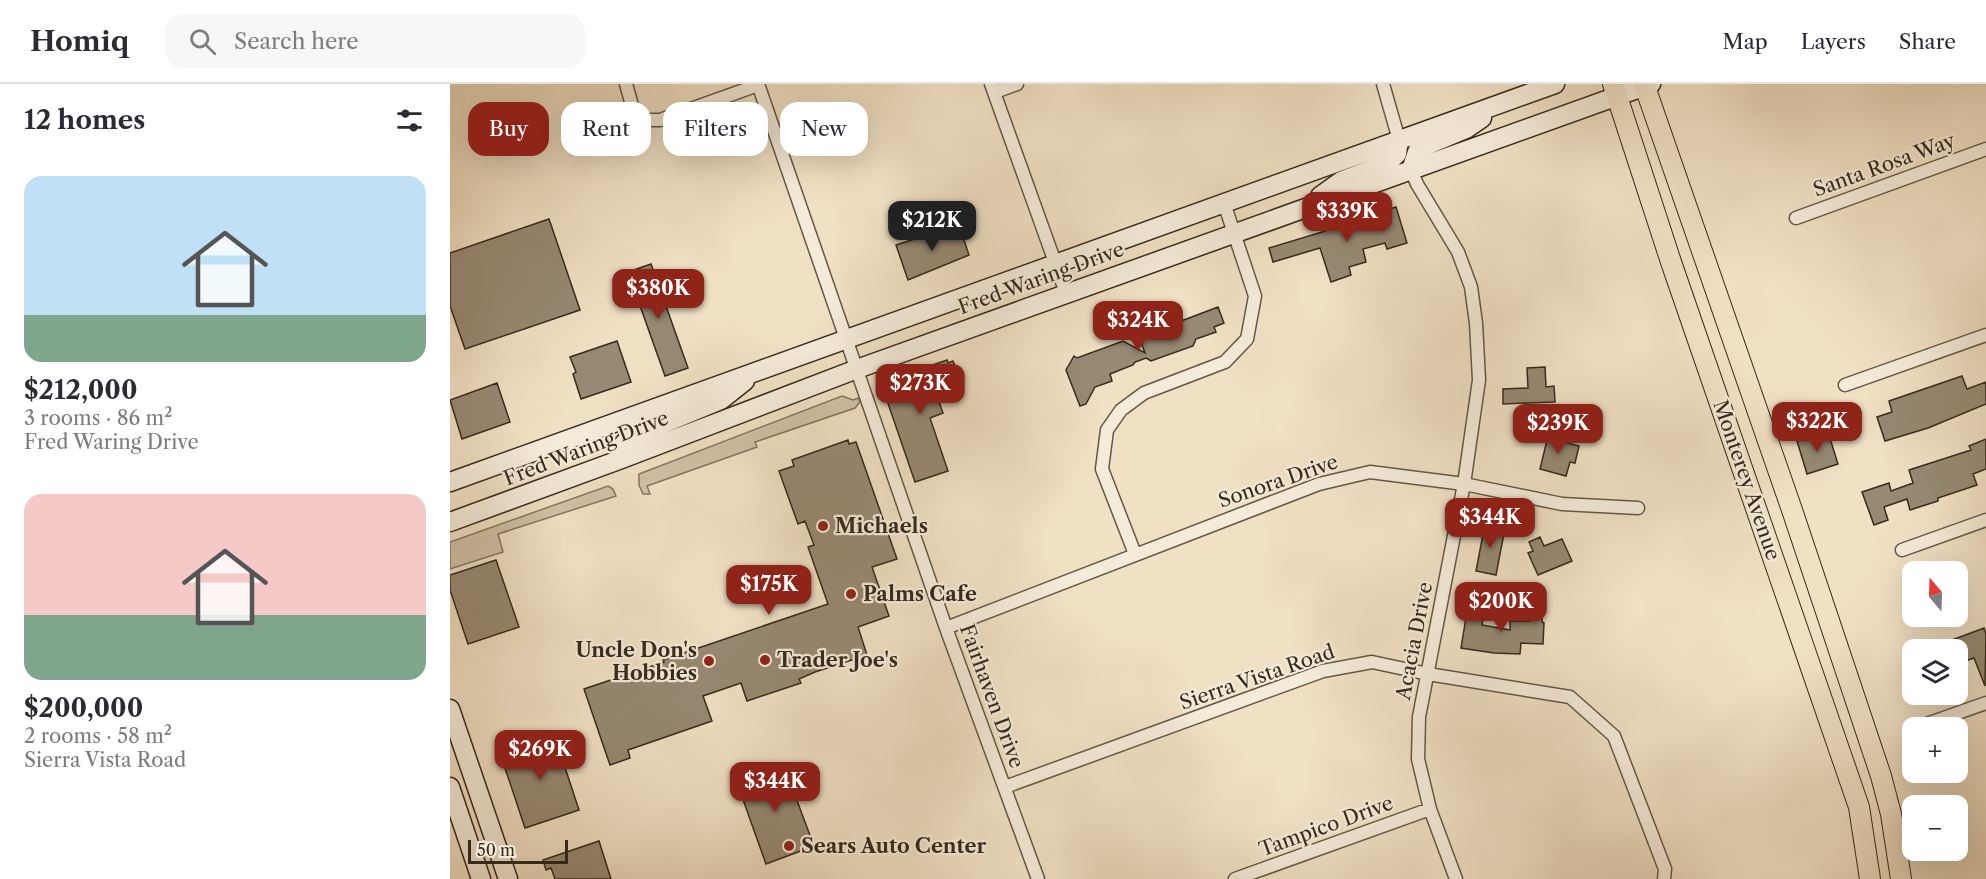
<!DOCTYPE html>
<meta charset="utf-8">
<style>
body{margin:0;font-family:"Libre Caslon Text",serif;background:#f7f7f7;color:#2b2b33;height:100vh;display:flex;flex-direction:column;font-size:22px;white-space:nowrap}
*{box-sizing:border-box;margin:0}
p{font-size:20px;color:#7c7c81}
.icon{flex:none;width:33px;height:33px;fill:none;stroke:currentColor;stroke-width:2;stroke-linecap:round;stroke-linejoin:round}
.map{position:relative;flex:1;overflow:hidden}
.side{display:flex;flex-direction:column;background:#fff;width:450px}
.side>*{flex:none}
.guide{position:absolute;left:18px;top:18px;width:570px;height:54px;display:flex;gap:12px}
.needle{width:39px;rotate:341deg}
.tools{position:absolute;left:1452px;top:477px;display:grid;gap:12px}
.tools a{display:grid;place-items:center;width:66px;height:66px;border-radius:12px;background:#fff;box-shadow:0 6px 24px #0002;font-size:30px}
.scale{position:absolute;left:18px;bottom:15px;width:100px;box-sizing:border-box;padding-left:6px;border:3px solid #362a1b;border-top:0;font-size:16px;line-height:21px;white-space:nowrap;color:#362a1b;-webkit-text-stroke:4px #f5ebd9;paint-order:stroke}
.price{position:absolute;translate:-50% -51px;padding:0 14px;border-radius:12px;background:#8f2418;color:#fff;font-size:20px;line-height:39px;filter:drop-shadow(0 2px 3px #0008)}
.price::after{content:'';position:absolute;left:50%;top:36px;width:18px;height:14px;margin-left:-9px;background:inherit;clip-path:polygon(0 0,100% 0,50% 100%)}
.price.active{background:#222;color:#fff}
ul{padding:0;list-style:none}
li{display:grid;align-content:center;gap:12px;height:318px;padding:0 24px}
li span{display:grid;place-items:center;height:186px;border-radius:18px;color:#555}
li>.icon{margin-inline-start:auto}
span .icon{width:108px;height:108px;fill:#fffc;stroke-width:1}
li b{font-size:26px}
h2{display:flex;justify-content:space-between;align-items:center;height:72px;padding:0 24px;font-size:26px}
.tag{padding:0 21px;border-radius:18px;background:#fff;box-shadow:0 6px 24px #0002;font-size:21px;line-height:54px}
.tag.active{background:#8f2418;color:#fff}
header{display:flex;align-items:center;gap:36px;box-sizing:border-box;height:84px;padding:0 30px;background:#fff;border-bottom:2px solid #e1e1e2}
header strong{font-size:28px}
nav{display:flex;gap:33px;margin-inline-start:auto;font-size:21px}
.search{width:420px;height:54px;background:#f7f7f7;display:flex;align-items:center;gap:15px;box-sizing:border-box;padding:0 21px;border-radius:18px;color:#7c7c81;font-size:22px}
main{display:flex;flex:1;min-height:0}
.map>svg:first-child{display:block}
.green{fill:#d0c1a7;stroke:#837661;stroke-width:1.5}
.building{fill:#978973;stroke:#362a1b;stroke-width:1.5}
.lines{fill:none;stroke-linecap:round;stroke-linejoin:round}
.street-casing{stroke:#645845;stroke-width:15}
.secondary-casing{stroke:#362a1b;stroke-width:21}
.primary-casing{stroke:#362a1b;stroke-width:22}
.street{stroke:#f5ebd9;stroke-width:12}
.secondary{stroke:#f5ebd9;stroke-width:18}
.primary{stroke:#f0e0c4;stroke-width:20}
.poi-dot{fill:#8f2418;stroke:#f5ebd9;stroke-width:2}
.labels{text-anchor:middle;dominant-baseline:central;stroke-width:4.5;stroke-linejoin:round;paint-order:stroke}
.street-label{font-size:20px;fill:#362a1b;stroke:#f5ebd9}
.poi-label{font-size:20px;font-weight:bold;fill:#362a1b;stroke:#f5ebd9;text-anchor:start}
</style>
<header>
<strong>Homiq</strong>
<div class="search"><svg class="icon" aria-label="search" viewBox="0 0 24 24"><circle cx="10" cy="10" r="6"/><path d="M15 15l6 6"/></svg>Search here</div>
<nav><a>Map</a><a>Layers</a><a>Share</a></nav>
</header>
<main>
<section class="side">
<h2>12 homes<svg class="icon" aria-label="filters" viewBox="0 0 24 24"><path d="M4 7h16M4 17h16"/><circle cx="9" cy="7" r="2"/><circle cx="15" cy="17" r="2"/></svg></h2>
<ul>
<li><span style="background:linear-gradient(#bfe0f5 75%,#7fa58c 0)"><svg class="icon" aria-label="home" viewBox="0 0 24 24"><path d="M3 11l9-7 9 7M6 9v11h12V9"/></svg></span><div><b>$212,000</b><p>3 rooms · 86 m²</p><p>Fred Waring Drive</p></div></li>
<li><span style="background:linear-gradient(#f6c9c9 65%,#7fa58c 0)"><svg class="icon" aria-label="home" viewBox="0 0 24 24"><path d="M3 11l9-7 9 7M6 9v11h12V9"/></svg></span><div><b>$200,000</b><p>2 rooms · 58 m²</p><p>Sierra Vista Road</p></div></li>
</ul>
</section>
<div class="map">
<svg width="1536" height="795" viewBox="0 0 1536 795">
<rect width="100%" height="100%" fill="#f0e0c4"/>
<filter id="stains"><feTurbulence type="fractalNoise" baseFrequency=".00333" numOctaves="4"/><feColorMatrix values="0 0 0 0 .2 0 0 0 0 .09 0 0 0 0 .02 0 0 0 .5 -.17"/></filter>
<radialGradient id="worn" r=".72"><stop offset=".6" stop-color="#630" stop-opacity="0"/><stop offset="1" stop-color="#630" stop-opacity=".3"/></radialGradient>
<path class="green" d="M392,312L403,316L408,314L410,318L405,324L305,358L307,363L197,402L200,410H193L189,401V390Z
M158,402L163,405L166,412L48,450L53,468L0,485V458Z"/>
<path class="building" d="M946,123L957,159L937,165L935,159L913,165L916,178L899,183L901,191L881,198L870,164L823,178L819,164L905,138L906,141L925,135L924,130Z
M99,135L130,226L15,265L0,222V169Z
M509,141L519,171L458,196L446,161Z
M201,180L238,284L215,292L178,188Z
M768,223L774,239L764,243L766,248L746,255L743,262L701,277L696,274L685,278L683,281L660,290L662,297L645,303L636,320L630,322L616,286L624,272L627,274L673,257L695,269L689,253Z
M167,257L181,298L131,315L123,290L126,288L120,273Z
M497,276L498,279L503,277L509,294L495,299L499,311L488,315L493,329L480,334L498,387L465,398L431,299Z
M1095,283L1096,303L1104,302L1105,318L1053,320V305L1078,304L1077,284Z
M1512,292L1517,305L1536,298V320L1478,344L1435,357L1427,333L1442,328L1439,317Z
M47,299L60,338L12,355L0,316Z
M1099,348L1111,351L1110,357L1129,362L1125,379L1120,378L1116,392L1090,385Z
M1378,348L1388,380L1357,390L1347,357Z
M1536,355V385L1523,390L1527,401L1488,414V417L1460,426L1457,415L1434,423L1438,436L1424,441L1412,408L1439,399L1441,407L1463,399L1459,386L1521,366L1519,362Z
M398,356L399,360L406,358L447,475L422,483L439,532L408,543L417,571L365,588L349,595L351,599L297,617L291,599L253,612L262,637L178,666L180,674L160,681L134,605L214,578L213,576L378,520L358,463L364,461L355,437L348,440L329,387L344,382L342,376Z
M1035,440L1055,444L1046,491L1026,487Z
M1090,453L1094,462L1112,455L1122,477L1088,491L1078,469L1083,467L1079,458Z
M46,476L69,543L18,560L0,506V491Z
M1018,521L1035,523L1032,541L1060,546V537H1080L1081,525L1092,526V538L1094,539L1093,560L1071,559L1070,570L1044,569L1011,564Z
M1534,544L1536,550L1535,602L1524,574L1510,579L1508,566H1505L1502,556Z
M104,650L129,726L75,744L50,669Z
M333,679L364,762L316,780L286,696Z
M149,757L161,795H105L101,784L96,786L93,776Z"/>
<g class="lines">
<defs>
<path id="street" d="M176,0L183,25L195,36H210L308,1
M308,0L496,544L588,795
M541,0L616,209
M933,0L949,56
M545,8L567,0
M961,86L967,100L1008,168L1021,203L1026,239L1029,296L1014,400L969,633L968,675L980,725L1006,795
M1346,134L1536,65
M1395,301L1536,251
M1452,466L1536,436
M685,470L652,385L657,346L671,326L694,309L775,278L797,255L805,212L774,119
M496,544L869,400L920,388L1014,400L1112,420L1188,424
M1474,641L1536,619
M555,703L873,587L922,578L978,590L1120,613L1164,652L1215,785L1214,795
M785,795L980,725"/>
<path id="secondary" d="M961,86L967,68L973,63L1016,45L1032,34
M870,112L891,97L938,79L947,70L949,56
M169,376L170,364L179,354L271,316L295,297
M0,398L1105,0
M0,438L169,376L407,285L1201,0
M0,625L58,795
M0,703L31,795"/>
<path id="primary" d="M1163,0L1221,178L1409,723L1420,795
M1194,0L1342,426L1431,692L1441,730L1451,795"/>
</defs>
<use href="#street" class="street-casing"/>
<use href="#secondary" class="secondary-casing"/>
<use href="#primary" class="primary-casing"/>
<use href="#street" class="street"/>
<use href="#secondary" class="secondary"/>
<use href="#primary" class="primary"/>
</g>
<g class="poi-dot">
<circle cx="373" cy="442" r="6"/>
<circle cx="401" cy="510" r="6"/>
<circle cx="315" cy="576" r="6"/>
<circle cx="259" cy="577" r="6"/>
<circle cx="339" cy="762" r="6"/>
</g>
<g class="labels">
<g class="street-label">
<text transform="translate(1434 81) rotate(-20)">Santa Rosa Way</text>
<text transform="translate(591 194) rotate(-20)">Fred Waring Drive</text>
<text transform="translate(136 364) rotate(-21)">Fred Waring Drive</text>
<text transform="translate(1297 396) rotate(71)">Monterey Avenue</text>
<text transform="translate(828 397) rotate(-19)">Sonora Drive</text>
<text transform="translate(964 557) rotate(-79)">Acacia Drive</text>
<text transform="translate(807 593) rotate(-19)">Sierra Vista Road</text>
<text transform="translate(542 612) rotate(70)">Fairhaven Drive</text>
<text transform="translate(876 742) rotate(-20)">Tampico Drive</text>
</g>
<g class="poi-label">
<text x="385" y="442">Michaels</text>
<text x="413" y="510">Palms Cafe</text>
<text x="247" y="566" text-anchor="end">Uncle Don's<tspan x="247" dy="23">Hobbies</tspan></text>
<text x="327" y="576">Trader Joe's</text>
<text x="351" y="762">Sears Auto Center</text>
</g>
</g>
<rect width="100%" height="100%" filter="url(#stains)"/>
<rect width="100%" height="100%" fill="url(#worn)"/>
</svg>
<div class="tools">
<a><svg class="needle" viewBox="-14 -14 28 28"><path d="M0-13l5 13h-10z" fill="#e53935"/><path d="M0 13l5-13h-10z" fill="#7c7c81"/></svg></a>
<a><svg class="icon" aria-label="layers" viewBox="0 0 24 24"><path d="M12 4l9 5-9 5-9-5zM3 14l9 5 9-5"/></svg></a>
<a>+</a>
<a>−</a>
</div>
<div class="scale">50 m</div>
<b class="price" style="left:897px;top:159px">$339K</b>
<b class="price active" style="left:482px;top:168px">$212K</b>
<b class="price" style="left:208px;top:236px">$380K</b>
<b class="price" style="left:688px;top:268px">$324K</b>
<b class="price" style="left:470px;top:331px">$273K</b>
<b class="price" style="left:1367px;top:369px">$322K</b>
<b class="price" style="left:1108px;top:371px">$239K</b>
<b class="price" style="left:1040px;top:465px">$344K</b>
<b class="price" style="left:319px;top:532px">$175K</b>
<b class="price" style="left:1051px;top:549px">$200K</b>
<b class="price" style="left:90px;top:697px">$269K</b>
<b class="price" style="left:325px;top:729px">$344K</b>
<div class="guide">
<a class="tag active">Buy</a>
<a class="tag">Rent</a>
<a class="tag">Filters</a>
<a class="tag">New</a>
</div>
</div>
</main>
